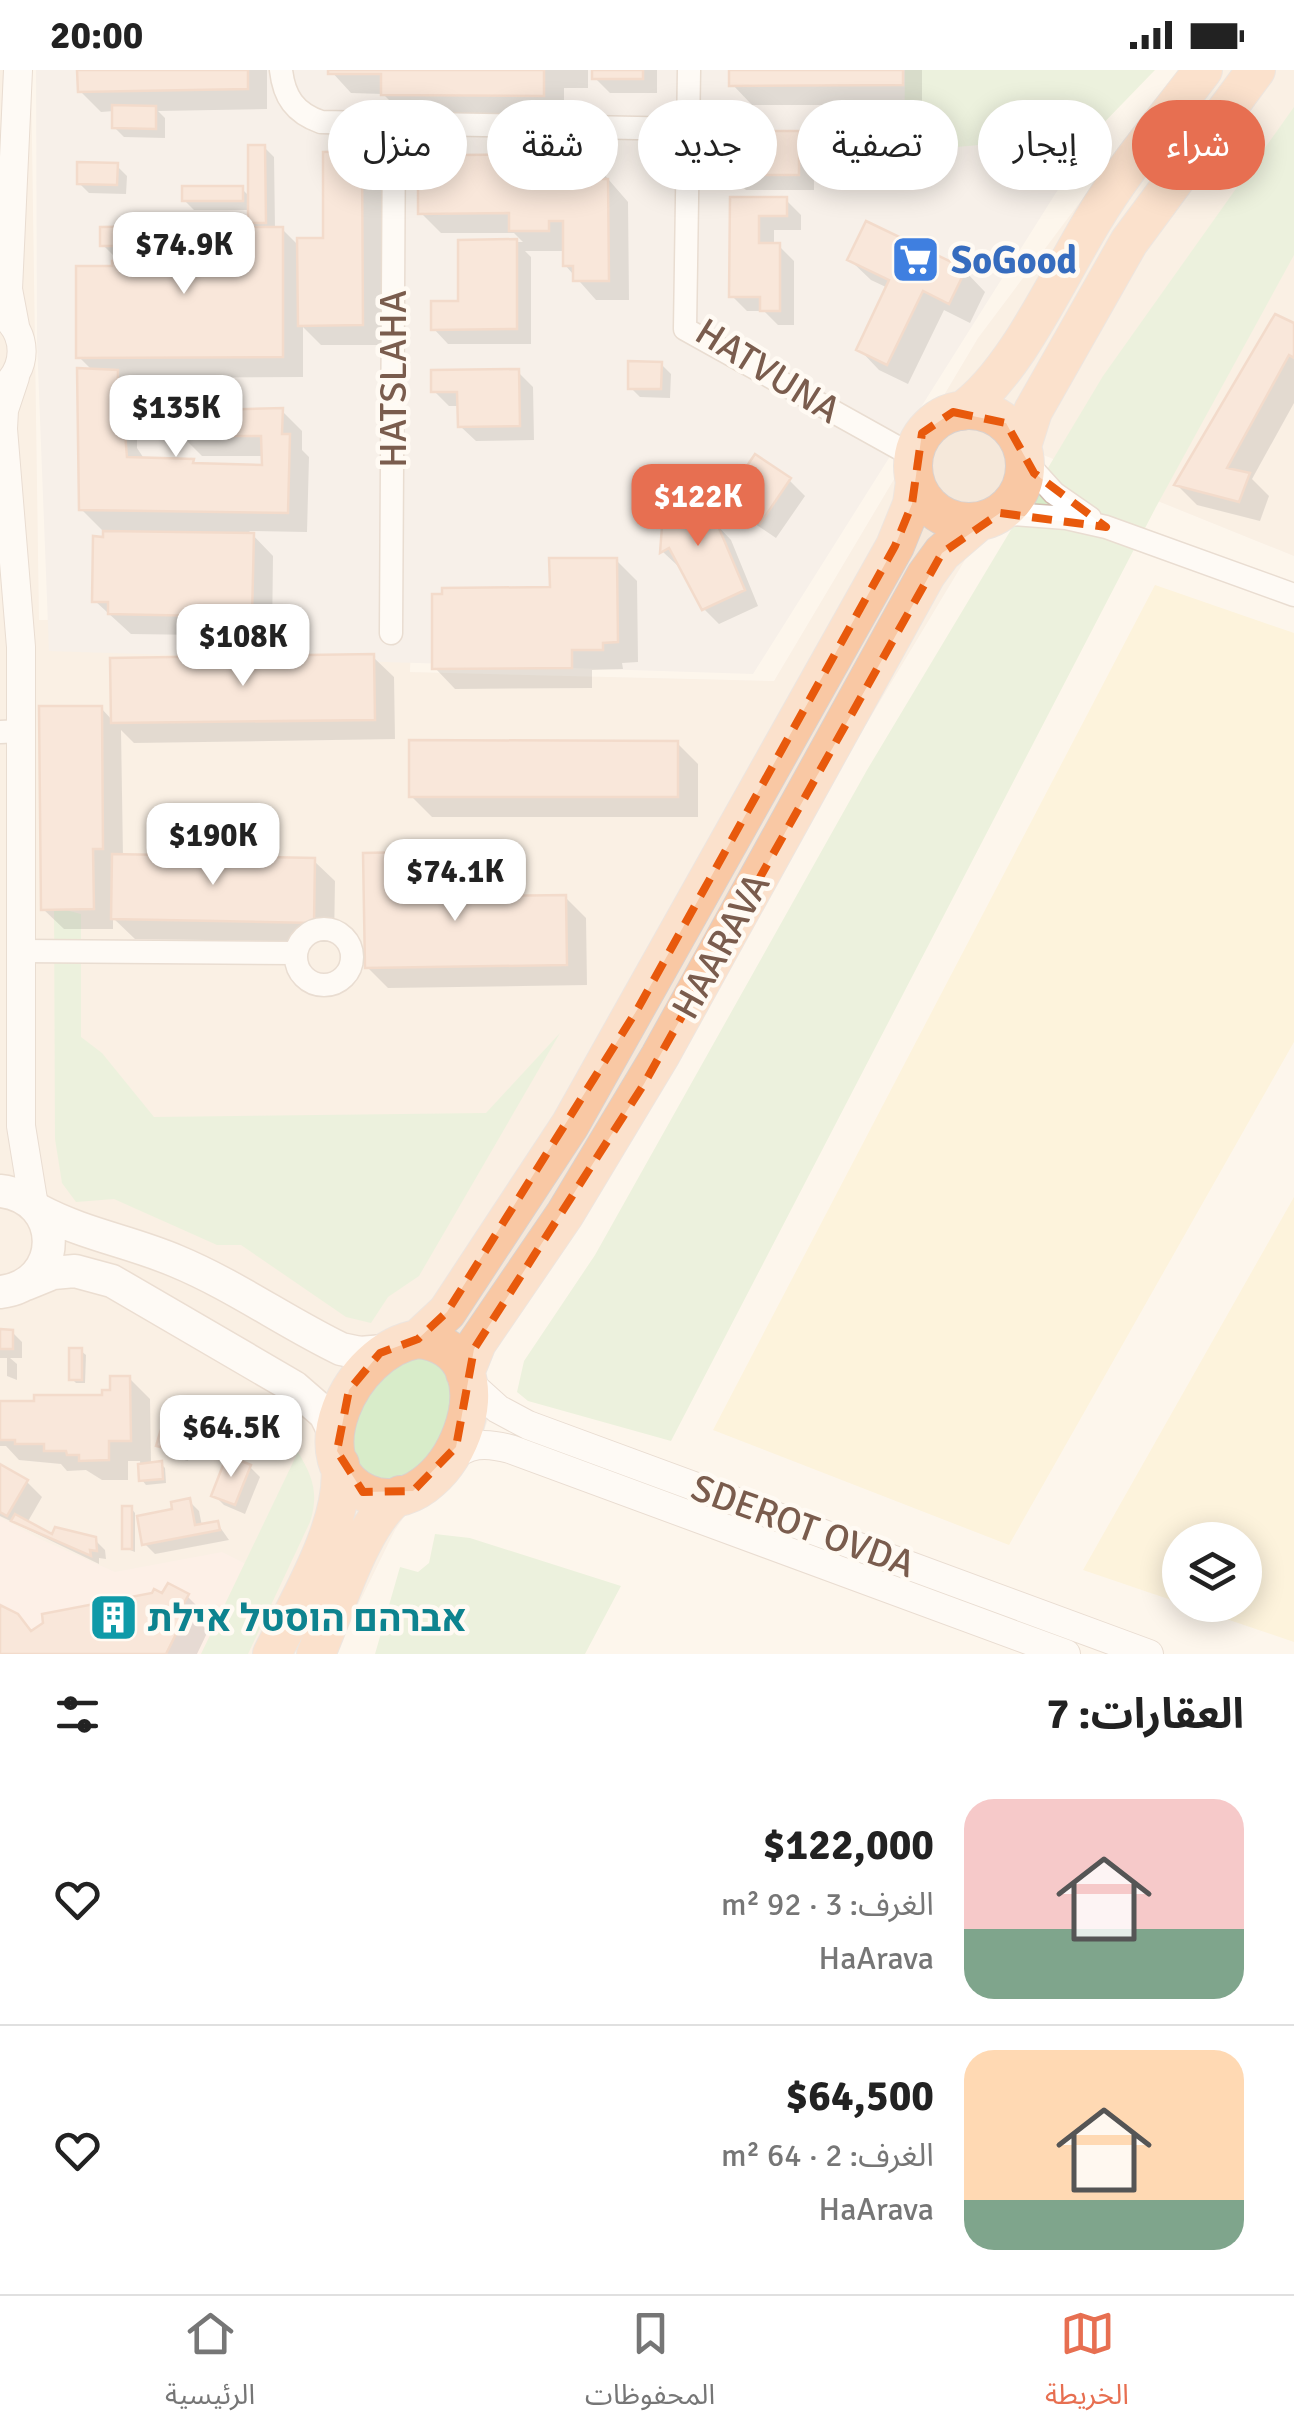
<!DOCTYPE html>
<html lang="ar">
<meta charset="utf-8">
<style>
body{margin:0;font-family:Signika,"Noto Sans Arabic",Heebo,sans-serif;background:#f2f2f2;color:#222;direction:rtl;height:100vh;display:flex;flex-direction:column;font-size:38px;white-space:nowrap}
*{box-sizing:border-box;margin:0}
p{font-size:32px;color:#767676}
.icon{flex:none;width:55px;height:55px;fill:none;stroke:currentColor;stroke-width:2;stroke-linecap:round;stroke-linejoin:round}
.map{position:relative;height:1584px;overflow:hidden;direction:ltr}
.drawer{display:flex;flex-direction:column;background:#fff;flex:1}
.drawer>*{flex:none}
.banner{position:absolute;left:30px;top:30px;width:1235px;height:90px;direction:rtl;display:flex;gap:20px}
.tools{position:absolute;left:1162px;top:1452px;display:grid;gap:20px}
.tools a{display:grid;place-items:center;width:100px;height:100px;border-radius:50%;background:#fff;box-shadow:0 5px 25px #0003;font-size:50px}
.price{position:absolute;translate:-50% -85px;padding:0 22px;border-radius:20px;background:#fff;color:#222;font-size:32px;line-height:65px;filter:drop-shadow(0 2px 5px #0008)}
.price::after{content:'';position:absolute;left:50%;top:60px;width:30px;height:22px;margin-left:-15px;background:inherit;clip-path:polygon(0 0,100% 0,50% 100%)}
.price.selected{background:#e76f51;color:#fff}
ul{padding:0;list-style:none}
li{display:flex;align-items:center;gap:30px;height:250px;padding:0 50px}
li+li{border-top:2px solid #e0e0e0}
li span{display:grid;place-items:center;flex:none;width:280px;height:200px;border-radius:30px;color:#555}
li>.icon{margin-inline-start:auto}
span .icon{width:120px;height:120px;fill:#fffc;stroke-width:1}
li b{font-size:42px}
h2{display:flex;justify-content:space-between;align-items:center;height:120px;padding:0 50px;font-size:42px}
.chip{padding:0 35px;border-radius:45px;background:#fff;box-shadow:0 5px 25px #0003;font-size:35px;line-height:90px}
.chip.selected{background:#e76f51;color:#fff}
.status{display:flex;justify-content:space-between;align-items:center;height:70px;padding:0 50px;background:#fff;direction:ltr}
.status svg{height:28px;fill:currentColor}
.tab-bar{display:flex;justify-content:space-around;align-items:center;height:140px;border-top:2px solid #e0e0e0;background:#fff;font-size:28px;color:#767676}
.tab-bar a{display:grid;justify-items:center;gap:5px}
.tab-bar .selected{color:#e76f51}
.map>svg:first-child{display:block}
.residential{fill:#f5e8da}
.commercial{fill:#fde8e0}
.industrial{fill:#efe9e4}
.green{fill:#d8ecc9}
.sand{fill:#fcefc7}
.shadow{fill:#0003}
.building{fill:#f3d5c3;stroke:#e6bba3;stroke-width:2.5}
.lines{fill:none;stroke-linecap:round;stroke-linejoin:round}
.minor-casing{stroke:#d1beb0;stroke-width:25}
.tertiary-casing{stroke:#d1beb0;stroke-width:30}
.secondary-casing{stroke:#d6c0b0;stroke-width:35}
.trunk-casing{stroke:#dad1cd;stroke-width:40}
.minor{stroke:#fff;stroke-width:22}
.tertiary{stroke:#fff;stroke-width:28}
.secondary{stroke:#fff;stroke-width:32}
.trunk{stroke:#f9c8a4;stroke-width:38}
.marked{fill:none;stroke:#e8590c;stroke-width:8;stroke-dasharray:20 12;stroke-linejoin:round}
.labels{text-anchor:middle;dominant-baseline:central;stroke-width:9;stroke-linejoin:round;paint-order:stroke}
.shop-label{font-size:38px;font-weight:bold;fill:#366cbe;stroke:#fffaf3;text-anchor:start}
.street-label{font-size:38px;fill:#7a5c4d;stroke:#fffaf3}
.culture-label{font-size:38px;font-weight:bold;fill:#0d838f;stroke:#fffaf3;text-anchor:start}
</style>
<div class="status"><b>20:00</b><svg viewBox="0 0 49 12"><path d="M0 12V9h3v3zM5 12V6h3v6zM10 12V3h3v9zM15 12V0h3v12zM26 1h20v11H26zM47 4h2v5h-2z"/></svg></div>
<div class="map">
<svg width="1294" height="1584" viewBox="0 0 1294 1584">
<rect width="100%" height="100%" fill="#fdf6ec"/>
<path class="residential" d="M0,0H31L39,550L412,545L410,602L774,611L978,268L1179,0H1294V486L1031,380L480,1297L492,1339L481,1369L448,1415L404,1447L395,1460L334,1584H0Z"/>
<path class="commercial" d="M0,1447L40,1469L115,1502L222,1482L246,1494L201,1584H0Z"/>
<path class="industrial" d="M36,0H1140L1093,64L753,604L49,581L37,272Z"/>
<path class="green" d="M905,0H1155L1093,64L904,82Z
M1294,37V185L1156,437L671,1371L528,1331L517,1322L524,1291L595,1185L867,700L1103,306Z
M54,828L59,838L81,844V967L102,983L154,1047L486,1043L560,963L419,1206L388,1227L371,1253L346,1247L241,1175H217L114,1129L76,1132L62,1113L55,1069Z
M419,1284L447,1299L453,1343L426,1393L396,1411L363,1404L354,1389L352,1354L379,1304Z
M298,1382C313,1407 319,1424 310,1452L248,1584H201Z
M435,1464L470,1468L621,1516L585,1584H375L400,1497L418,1502L429,1493Z"/>
<path class="sand" d="M1155,515L1294,563V972L1009,1475L713,1360Z
M1294,1127V1572L1185,1535H1245V1470H1180V1533L1083,1500Z"/>
<path class="shadow" d="M80,0H267V39L158,41L165,48V68L124,67L114,57V41L101,42L80,21Z
M330,0H588V18H564V45H404L383,24L351,23Z
M595,0H657V23H610L595,8Z
M732,0H922V35H752L732,14Z
M798,64L814,79V120H746L730,104Z
M264,77L274,87L275,159H282L300,177L326,171L361,84L382,105L383,275H321L303,257V307L122,308L137,323V378L145,390L192,391L197,396L265,397V386H202L181,365L282,341L302,361V380L309,387L307,462L249,461L273,486L272,566L131,564L95,531L106,460H102L81,439L93,301L79,287L115,198L121,193L103,175L186,159L207,180V189H221L258,159L251,152V140H194L184,130L242,119L251,128Z
M589,87L628,132L629,230H596L565,195V181H525L531,187V274H448L433,258L461,233L460,172H523L514,163H441L421,143Z
M117,96L127,106L126,124L89,123L79,113Z
M732,130H786L801,145V160H774V176H779L794,191V255H778L764,241H747L732,226Z
M850,190L965,201L985,222L970,253L944,240L908,314L879,300L859,279L888,218L871,210Z
M1294,256V333L1252,409L1269,426L1260,451L1197,435L1177,415Z
M661,294L671,304L670,328L640,327L630,317Z
M518,302L533,317L534,370L476,371L460,356V336H449L434,321Z
M789,410L805,426L776,468L742,445L727,430Z
M667,419L701,424L716,439L715,453L731,470L758,536L719,554L704,539L681,495L678,496L663,482Z
M616,490L637,511L638,592L622,593L623,599L592,600V618L455,619L435,598L552,519Z
M373,587L394,607L395,669L134,673L121,660L123,787L314,791L335,811L334,872L135,869L113,848V859H64L43,839L101,638L113,651Z
M677,673L698,694V747H432L411,726Z
M408,784L429,805V829L565,827L586,848L587,915L388,918L367,897Z
M0,1262H12L22,1272V1288H10L17,1294V1310L7,1306V1288H0Z
M81,1281L86,1285L85,1313H76L72,1309Z
M129,1308L150,1329L151,1395L161,1394L165,1398L166,1413L146,1415L142,1410L140,1391H128V1410H102L86,1400L67,1401L61,1394L19,1390L6,1376H0V1333L104,1327Z
M188,1344L198,1354L188,1391L169,1386L159,1376Z
M0,1396L27,1412L42,1427L27,1453L53,1467L95,1470L105,1480L106,1489L99,1488V1494L0,1446Z
M250,1397L260,1407L245,1444L224,1435L214,1425Z
M189,1431L199,1441L202,1456L217,1453L229,1470L155,1484L145,1474L175,1441Z
M131,1438L135,1443V1482L125,1478Z
M187,1526L208,1547L203,1556L208,1561L197,1584H0V1537L16,1546L33,1562L163,1527Z"/>
<path class="building" d="M77,0H248V19L78,22Z
M328,0H544V26L381,25V4H328Z
M592,0H643V9H592Z
M729,0H903V15L729,16Z
M112,35L156,36V59L112,58Z
M756,61H799V105H728V64Z
M248,75H265L266,153H248Z
M362,81L363,255L298,256L297,168H323V82Z
M590,84V109H608L609,211H573V196H563V151H549V161H509V143L418,144V95H461V85Z
M77,92L118,93L117,115L77,114Z
M182,116H243V131H182Z
M730,127H787V146H759V173H780V241H760V227H729Z
M866,151L966,199L949,234L923,221L887,295L856,280L889,210L847,190Z
M187,156V187H218V157H283V287L76,288V196H112V191H142V176H100V157Z
M517,169V259L431,260V231H458V170Z
M1275,244L1294,253V288L1289,285L1227,398L1250,403L1239,432L1174,415Z
M628,291L662,292L661,319H628Z
M77,298L118,300L117,364L125,363L127,387L194,389L193,393L262,395L261,366H179L178,341L283,338L282,364H290L288,443L79,440Z
M519,299L520,356L458,357L457,322H431V300Z
M755,384L791,408L760,454L724,430Z
M665,416L702,422L698,462L716,451L745,520L702,540L669,478L660,483Z
M103,461L254,463L252,547L108,544V532H92L93,466L103,467Z
M549,488H617L618,572L603,573V580H572V598L432,599V524H442V518L550,517Z
M374,584L375,650L111,653L110,588Z
M39,636H102L103,779H93L94,839L41,840Z
M409,670L678,671V727H409Z
M409,782L410,827L566,825L567,895L365,898L363,783Z
M112,784L315,788L314,853L111,849Z
M0,1259L13,1260V1279H0Z
M69,1278H82V1310H69Z
M110,1306H130L131,1371H109V1390L79,1391V1385H67L66,1381H44V1374H15V1370H0V1331H34V1325H102V1320H110Z
M168,1336L190,1342L178,1382L156,1376Z
M227,1385L251,1395L235,1435L211,1426Z
M162,1391L163,1409L139,1411L138,1394Z
M0,1394L28,1410L7,1446L0,1442Z
M190,1428L195,1455L218,1451L220,1460L142,1475L137,1446L172,1439L171,1432Z
M122,1436H132V1479H122Z
M15,1444L52,1464L55,1457L96,1467L97,1481L90,1480L91,1486L11,1451Z
M168,1513L189,1524L183,1535L189,1538L166,1584H0V1535L18,1544L31,1561L43,1553L42,1544L152,1523L154,1519L162,1523Z"/>
<g class="lines">
<defs>
<path id="minor" d="M281,0C284,27 295,43 321,52L688,59
M689,0L685,259L913,386
M1025,391L1054,423L1090,448
M1000,443L1066,448L1106,457L1294,525
M391,563L394,55
M0,662L21,661
M296 887a28 28 0 1 1 56 0a28 28 0 1 1-56 0Z
M21,881L296,883"/>
<path id="tertiary" d="M15,256L8,219L18,0
M15,307L4,340L3,359L21,577V1056L34,1136
M1,320C28,299 29,264 1,243
M467,1311L498,1339L528,1355L1149,1584
M448,1390C469,1373 484,1372 510,1379L1066,1584"/>
<path id="secondary" d="M0,1121C65,1128 65,1215 0,1222
M38,1140C85,1165 129,1171 176,1191C234,1215 285,1252 341,1279L360,1283L384,1281
M26,1214L53,1203L75,1201L112,1211L294,1317L325,1344L336,1366"/>
<path id="trunk" d="M913 396a56 56 0 1 1 112 0a56 56 0 1 1-112 0Z
M962,341C1015,304 1058,207 1093,150C1124,98 1166,49 1203,0
M1022,376L1033,341L1129,172L1256,0
M418,1269L447,1242L570,1055L895,476L912,434L915,412
M418,1269C522,1279 448,1457 368,1424C298,1395 349,1280 418,1269Z
M465,1303L477,1273L565,1144L660,986L926,505L942,483L977,453
M272,1584C298,1532 347,1452 340,1394
M316,1584C335,1542 362,1448 400,1425"/>
</defs>
<use href="#minor" class="minor-casing"/>
<use href="#tertiary" class="tertiary-casing"/>
<use href="#secondary" class="secondary-casing"/>
<use href="#trunk" class="trunk-casing"/>
<use href="#minor" class="minor"/>
<use href="#tertiary" class="tertiary"/>
<use href="#secondary" class="secondary"/>
<use href="#trunk" class="trunk"/>
</g>
<path d="M0 0H1294V1584H0ZM953,342L1006,353L1034,403L1106,457L1000,443L942,483L644,1014L474,1279L456,1377L413,1421L363,1422L337,1381L349,1320L380,1283L418,1269L447,1242L637,940L895,476L912,434L922,363Z" fill="#fdf6ec" fill-opacity=".55" fill-rule="evenodd"/>
<path class="marked" d="M953,342L1006,353L1034,403L1106,457L1000,443L942,483L644,1014L474,1279L456,1377L413,1421L363,1422L337,1381L349,1320L380,1283L418,1269L447,1242L637,940L895,476L912,434L922,363Z"/>
<defs>
<symbol id="supermarket-square" viewBox="-11 -11 22 22"><rect x="-9" y="-9" width="18" height="18" rx="4" fill="#3f7fe0" stroke="#fffaf3"/><path d="M-6-5.5h2.5l.6 2H6L4.5 2H-2.5L-4.4-4H-6ZM-1.5 3.2a1.3 1.3 0 1 0 .1 0ZM3 3.2a1.3 1.3 0 1 0 .1 0Z" fill="#fff"/></symbol>
<symbol id="building-square" viewBox="-11 -11 22 22"><rect x="-9" y="-9" width="18" height="18" rx="4" fill="#0f9aa8" stroke="#fffaf3"/><path d="M-4-6H4V6H1V3H-1V6H-4ZM-2.5-4.3h1.7v1.8h-1.7ZM.8-4.3h1.7v1.8H.8ZM-2.5-1h1.7V.8h-1.7ZM.8-1h1.7V.8H.8Z" fill="#fff"/></symbol>
</defs>
<g fill-rule="evenodd">
<use href="#supermarket-square" x="888" y="162" width="55" height="55"/>
<use href="#building-square" x="86" y="1520" width="55" height="55"/>
</g>
<g class="labels">
<g class="shop-label">
<text x="951" y="190">SoGood</text>
</g>
<g class="street-label">
<text transform="translate(768 301) rotate(32)">HATVUNA</text>
<text transform="translate(393 309) rotate(-90)">HATSLAHA</text>
<text transform="translate(721 876) rotate(-61)">HAARAVA</text>
<text transform="translate(803 1456) rotate(20)">SDEROT OVDA</text>
</g>
<g class="culture-label">
<text x="148" y="1548">אברהם הוסטל אילת</text>
</g>
</g>
</svg>
<div class="tools">
<a><svg class="icon" aria-label="layers" viewBox="0 0 24 24"><path d="M12 4l9 5-9 5-9-5zM3 14l9 5 9-5"/></svg></a>
</div>
<b class="price" style="left:184px;top:227px">$74.9K</b>
<b class="price" style="left:176px;top:390px">$135K</b>
<b class="price selected" style="left:698px;top:479px">$122K</b>
<b class="price" style="left:243px;top:619px">$108K</b>
<b class="price" style="left:213px;top:818px">$190K</b>
<b class="price" style="left:455px;top:854px">$74.1K</b>
<b class="price" style="left:231px;top:1410px">$64.5K</b>
<div class="banner">
<a class="chip selected">شراء</a>
<a class="chip">إيجار</a>
<a class="chip">تصفية</a>
<a class="chip">جديد</a>
<a class="chip">شقة</a>
<a class="chip">منزل</a>
</div>
</div>
<section class="drawer">
<h2>العقارات: 7<svg class="icon" aria-label="filters" viewBox="0 0 24 24"><path d="M4 7h16M4 17h16"/><circle cx="9" cy="7" r="2"/><circle cx="15" cy="17" r="2"/></svg></h2>
<ul>
<li><span style="background:linear-gradient(#f6c9c9 65%,#7fa58c 0)"><svg class="icon" aria-label="home" viewBox="0 0 24 24"><path d="M3 11l9-7 9 7M6 9v11h12V9"/></svg></span><div><b>$122,000</b><p>الغرف: 3 · 92 m²</p><p>HaArava</p></div><svg class="icon" aria-label="heart" viewBox="0 0 24 24"><path d="M12 20l-8-8c-3-5 5-10 8-4 3-6 11-1 8 4z"/></svg></li>
<li><span style="background:linear-gradient(#ffd9b3 75%,#7fa58c 0)"><svg class="icon" aria-label="home" viewBox="0 0 24 24"><path d="M3 11l9-7 9 7M6 9v11h12V9"/></svg></span><div><b>$64,500</b><p>الغرف: 2 · 64 m²</p><p>HaArava</p></div><svg class="icon" aria-label="heart" viewBox="0 0 24 24"><path d="M12 20l-8-8c-3-5 5-10 8-4 3-6 11-1 8 4z"/></svg></li>
</ul>
</section>
<nav class="tab-bar">
<a class="selected"><svg class="icon" aria-label="map" viewBox="0 0 24 24"><path d="M3 6l6-2 6 2 6-2v14l-6 2-6-2-6 2zM9 4v14M15 6v14"/></svg>الخريطة</a>
<a><svg class="icon" aria-label="saved" viewBox="0 0 24 24"><path d="M7 4h10v16l-5-4-5 4z"/></svg>المحفوظات</a>
<a><svg class="icon" aria-label="home" viewBox="0 0 24 24"><path d="M3 11l9-7 9 7M6 9v11h12V9"/></svg>الرئيسية</a>
</nav>
